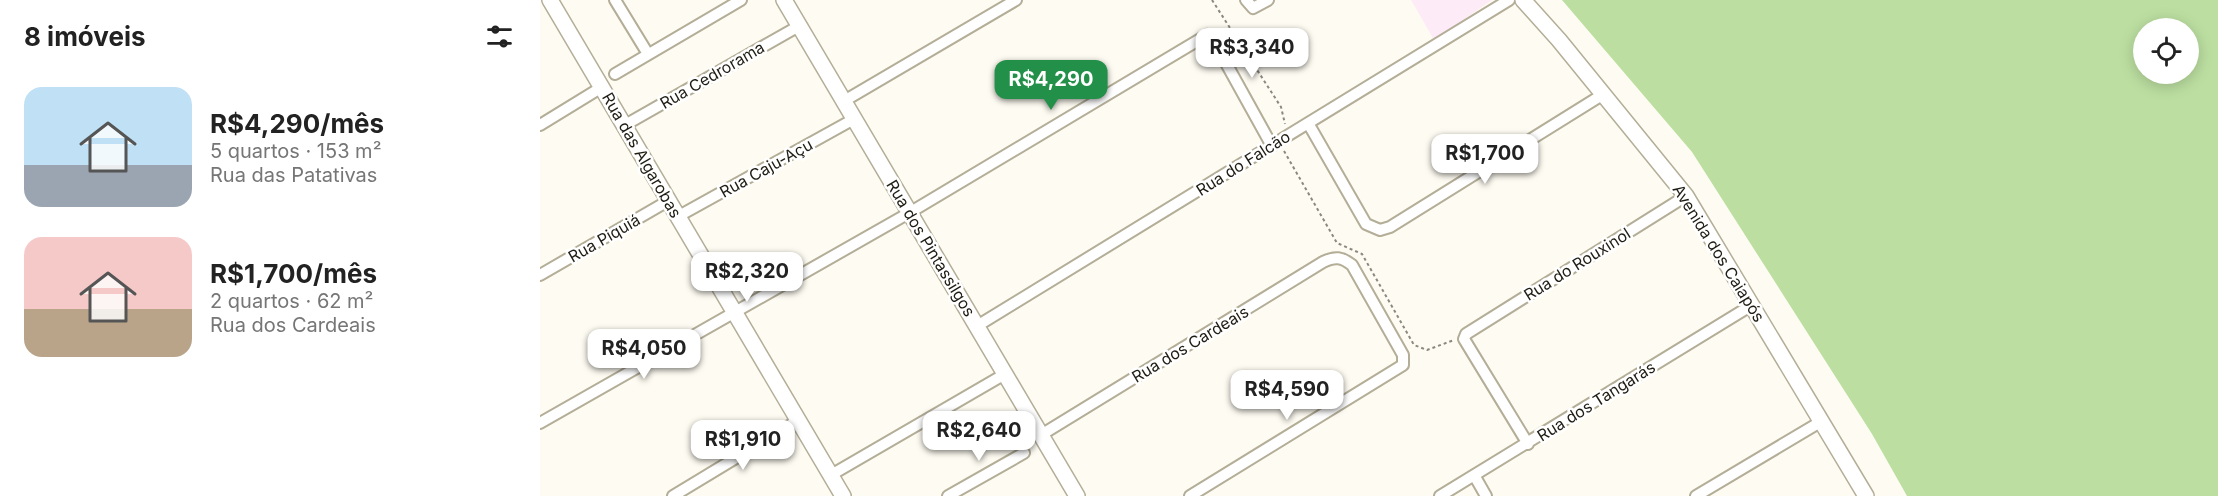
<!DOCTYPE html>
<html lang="pt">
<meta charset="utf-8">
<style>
body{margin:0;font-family:Inter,sans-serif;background:#f2f2f2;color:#222;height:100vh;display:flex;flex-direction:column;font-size:22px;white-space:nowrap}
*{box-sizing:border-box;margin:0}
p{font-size:20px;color:#767676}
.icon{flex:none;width:33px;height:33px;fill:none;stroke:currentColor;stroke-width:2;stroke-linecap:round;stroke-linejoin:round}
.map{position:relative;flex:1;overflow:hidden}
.side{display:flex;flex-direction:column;background:#fff;width:540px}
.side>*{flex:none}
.controls{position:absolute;left:1593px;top:18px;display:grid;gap:12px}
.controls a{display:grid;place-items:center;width:66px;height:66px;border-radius:50%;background:#fff;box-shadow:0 3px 15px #0003;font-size:30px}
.price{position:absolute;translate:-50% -51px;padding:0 14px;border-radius:12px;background:#fff;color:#222;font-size:20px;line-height:39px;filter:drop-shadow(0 2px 3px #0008)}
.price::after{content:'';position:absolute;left:50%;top:36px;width:18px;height:14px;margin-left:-9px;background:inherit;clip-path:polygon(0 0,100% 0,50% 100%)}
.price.on{background:#229048;color:#fff}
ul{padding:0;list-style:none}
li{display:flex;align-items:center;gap:18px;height:150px;padding:0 24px}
li span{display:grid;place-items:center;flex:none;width:168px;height:120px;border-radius:18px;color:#555}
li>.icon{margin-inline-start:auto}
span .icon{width:72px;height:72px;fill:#fffc;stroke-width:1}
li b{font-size:26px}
h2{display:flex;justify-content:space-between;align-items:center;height:72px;padding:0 24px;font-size:26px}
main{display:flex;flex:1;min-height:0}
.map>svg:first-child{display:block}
.education{fill:#fdecf7}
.green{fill:#bcdfa1;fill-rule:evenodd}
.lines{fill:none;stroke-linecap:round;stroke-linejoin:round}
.street-casing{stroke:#b4ae98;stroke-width:14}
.secondary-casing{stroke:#b4ae98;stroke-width:18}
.path{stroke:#8a887f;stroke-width:2;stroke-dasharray:3 3;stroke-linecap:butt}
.street{stroke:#fff;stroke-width:10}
.secondary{stroke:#fff;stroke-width:15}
.labels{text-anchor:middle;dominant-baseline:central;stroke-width:5;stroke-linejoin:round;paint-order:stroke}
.street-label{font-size:16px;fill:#1e1c13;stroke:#fff}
</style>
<main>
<section class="side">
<h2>8 imóveis<svg class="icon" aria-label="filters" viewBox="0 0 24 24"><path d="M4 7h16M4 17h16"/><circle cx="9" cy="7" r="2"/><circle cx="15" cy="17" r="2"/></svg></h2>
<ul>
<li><span style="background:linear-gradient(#bfe0f5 65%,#9aa5b1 0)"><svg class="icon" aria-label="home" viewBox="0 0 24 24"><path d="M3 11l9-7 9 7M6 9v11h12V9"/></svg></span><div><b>R$4,290/mês</b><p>5 quartos · 153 m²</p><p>Rua das Patativas</p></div></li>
<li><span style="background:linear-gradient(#f6c9c9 60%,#b9a48a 0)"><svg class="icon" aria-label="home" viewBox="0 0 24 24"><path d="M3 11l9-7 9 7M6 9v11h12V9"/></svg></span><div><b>R$1,700/mês</b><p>2 quartos · 62 m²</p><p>Rua dos Cardeais</p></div></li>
</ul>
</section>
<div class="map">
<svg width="1678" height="496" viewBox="0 0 1678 496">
<rect width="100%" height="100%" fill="#fefcf2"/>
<path class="education" d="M871,0H952L894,40Z"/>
<path class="green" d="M1022,0H1678V496H1367L1332,434L1152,152ZM1604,28H1648V74H1604Z"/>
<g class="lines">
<defs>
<path id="street" d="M75,0L108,54
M706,0L713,8L728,0
M75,74L201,0
M304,101L476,0
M768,123L826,224L840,230L850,227L1062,95
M0,125L62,87
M85,125L259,26
M137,217L314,119
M0,275L128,201
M437,326L969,0
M0,423L369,213L667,35L676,45L732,146
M501,435L783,262C795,256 802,257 812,265L863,355V365L650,496
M988,444L924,339L926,334L1146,196
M291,475L465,374
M934,475L946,496
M133,496L257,421
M408,496L484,453
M900,496L1212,305
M1156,496L1282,421"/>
<path id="secondary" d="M10,0L303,496
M244,0L537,496
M983,0L1019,40L1146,196L1326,496"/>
</defs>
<use href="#street" class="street-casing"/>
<use href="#secondary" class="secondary-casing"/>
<path class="path" d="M672,0L741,107L745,124
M744,151L797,243L822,254L874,345L887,350L914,340"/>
<use href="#street" class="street"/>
<use href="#secondary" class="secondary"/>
</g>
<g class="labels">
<g class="street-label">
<text transform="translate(172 75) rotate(-30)">Rua Cedrorama</text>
<text transform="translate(102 155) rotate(60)">Rua das Algarobas</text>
<text transform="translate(703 163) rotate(-32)">Rua do Falcão</text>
<text transform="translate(226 168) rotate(-29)">Rua Caju-Açu</text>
<text transform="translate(64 238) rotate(-30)">Rua Piquiá</text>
<text transform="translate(391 248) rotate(59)">Rua dos Pintassilgos</text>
<text transform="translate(1179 253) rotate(58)">Avenida dos Caiapós</text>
<text transform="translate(1037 264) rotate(-32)">Rua do Rouxinol</text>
<text transform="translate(650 344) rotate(-31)">Rua dos Cardeais</text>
<text transform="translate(1056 401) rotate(-32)">Rua dos Tangarás</text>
</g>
</g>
</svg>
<div class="controls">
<a><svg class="icon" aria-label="locate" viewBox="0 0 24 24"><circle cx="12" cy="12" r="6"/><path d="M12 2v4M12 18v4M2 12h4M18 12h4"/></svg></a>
</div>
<b class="price" style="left:712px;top:79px">R$3,340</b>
<b class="price on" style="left:511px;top:111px">R$4,290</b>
<b class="price" style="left:945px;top:185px">R$1,700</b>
<b class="price" style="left:207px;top:303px">R$2,320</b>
<b class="price" style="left:104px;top:380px">R$4,050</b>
<b class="price" style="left:747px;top:421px">R$4,590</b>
<b class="price" style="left:439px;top:462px">R$2,640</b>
<b class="price" style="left:203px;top:471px">R$1,910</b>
</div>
</main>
